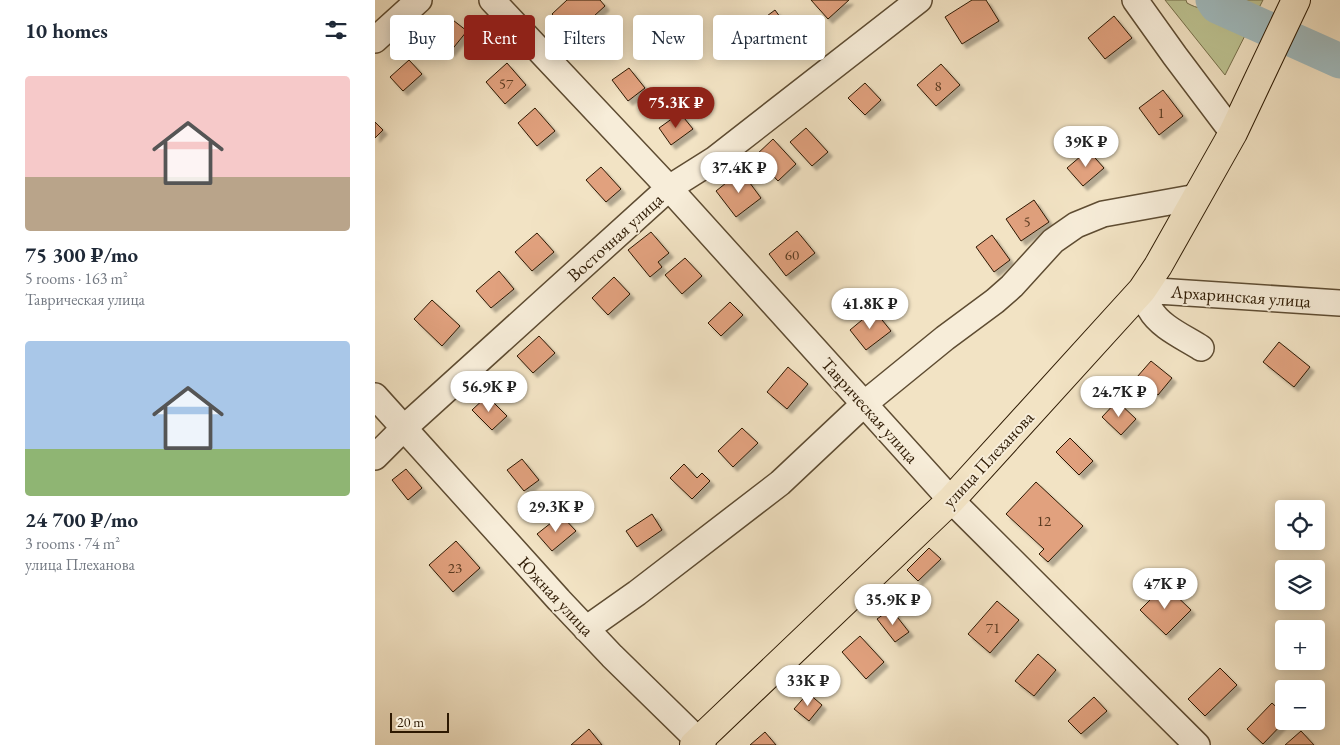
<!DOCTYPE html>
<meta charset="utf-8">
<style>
body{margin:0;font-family:"EB Garamond",serif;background:#f2f2f3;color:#1f2937;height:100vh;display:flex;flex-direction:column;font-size:19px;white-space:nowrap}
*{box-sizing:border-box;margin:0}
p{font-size:16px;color:#747a83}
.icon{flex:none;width:28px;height:28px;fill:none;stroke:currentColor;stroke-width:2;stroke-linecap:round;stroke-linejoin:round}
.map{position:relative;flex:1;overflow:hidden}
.drawer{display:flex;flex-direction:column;background:#fff;width:375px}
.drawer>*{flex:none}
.hud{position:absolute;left:15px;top:15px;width:475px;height:45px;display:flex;gap:10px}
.fabs{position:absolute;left:900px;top:500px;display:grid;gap:10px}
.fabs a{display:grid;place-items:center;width:50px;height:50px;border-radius:5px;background:#fff;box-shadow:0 2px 12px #0003;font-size:25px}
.scale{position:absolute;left:15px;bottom:12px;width:59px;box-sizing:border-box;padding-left:5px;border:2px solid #2d1902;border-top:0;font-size:14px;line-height:18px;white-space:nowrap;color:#2d1902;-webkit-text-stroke:4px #f7edd9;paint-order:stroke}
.price{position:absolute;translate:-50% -42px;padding:0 11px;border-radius:18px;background:#fff;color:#222;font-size:16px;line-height:32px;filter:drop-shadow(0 1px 2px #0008)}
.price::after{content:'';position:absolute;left:50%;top:30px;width:15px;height:11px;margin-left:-8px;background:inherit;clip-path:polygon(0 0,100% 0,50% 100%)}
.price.active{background:#8f2418;color:#fff}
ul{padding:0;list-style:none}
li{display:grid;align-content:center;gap:10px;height:265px;padding:0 25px}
li span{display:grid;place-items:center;height:155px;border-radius:5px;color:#555}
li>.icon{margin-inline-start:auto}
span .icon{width:90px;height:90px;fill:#fffc;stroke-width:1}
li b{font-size:21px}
h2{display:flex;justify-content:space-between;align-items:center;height:60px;padding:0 25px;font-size:21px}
.pill{padding:0 18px;border-radius:5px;background:#fff;box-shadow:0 2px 12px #0003;font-size:18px;line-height:45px}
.pill.active{background:#8f2418;color:#fff}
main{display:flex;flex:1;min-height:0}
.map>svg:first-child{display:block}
.green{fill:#bdc392;stroke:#756e4a}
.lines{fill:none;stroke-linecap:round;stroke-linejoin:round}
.river{stroke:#a0bbbf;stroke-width:35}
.building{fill:#e1a17e;stroke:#2d1902;filter:url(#shadow)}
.minor-casing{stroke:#5e4c32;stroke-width:28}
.major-casing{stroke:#2d1902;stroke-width:30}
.minor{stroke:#f7edd9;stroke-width:25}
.major{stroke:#f2e3c4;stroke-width:28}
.labels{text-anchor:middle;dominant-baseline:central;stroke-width:4;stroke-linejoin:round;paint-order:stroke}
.number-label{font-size:15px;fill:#5a3b21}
.street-label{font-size:18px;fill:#2d1902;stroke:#f7edd9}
</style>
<main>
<section class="drawer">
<h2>10 homes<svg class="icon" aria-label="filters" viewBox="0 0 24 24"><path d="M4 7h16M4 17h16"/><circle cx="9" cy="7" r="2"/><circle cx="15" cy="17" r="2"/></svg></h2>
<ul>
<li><span style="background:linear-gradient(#f6c9c9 65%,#b9a48a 0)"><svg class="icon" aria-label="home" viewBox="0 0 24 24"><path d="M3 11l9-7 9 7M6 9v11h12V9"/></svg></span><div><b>75 300 ₽/mo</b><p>5 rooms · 163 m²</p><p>Таврическая улица</p></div></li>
<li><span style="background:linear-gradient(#a9c7e8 70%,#8fb573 0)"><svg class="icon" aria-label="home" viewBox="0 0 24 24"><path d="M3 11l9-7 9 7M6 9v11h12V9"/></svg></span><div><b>24 700 ₽/mo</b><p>3 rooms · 74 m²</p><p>улица Плеханова</p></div></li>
</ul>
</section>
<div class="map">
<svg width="965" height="745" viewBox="0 0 965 745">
<defs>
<filter id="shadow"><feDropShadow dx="4.5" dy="4.5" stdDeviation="1" flood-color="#0004"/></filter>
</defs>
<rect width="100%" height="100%" fill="#f2e3c4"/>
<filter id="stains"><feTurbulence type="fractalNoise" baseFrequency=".004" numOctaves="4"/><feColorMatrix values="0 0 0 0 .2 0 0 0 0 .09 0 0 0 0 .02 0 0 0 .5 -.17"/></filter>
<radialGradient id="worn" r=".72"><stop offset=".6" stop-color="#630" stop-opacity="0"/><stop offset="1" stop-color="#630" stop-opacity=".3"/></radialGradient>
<path class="green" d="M790,0H811L812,3C823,9 830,10 842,6L845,0H888L850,75Z"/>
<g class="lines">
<path class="river" d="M838,0L842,6L965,61"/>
</g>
<path class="building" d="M192,0H225L230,6L197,36L177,14Z
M436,0H474L453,19Z
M597,0H611L624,21L587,44L570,17Z
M400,10L416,32L389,51L373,30Z
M739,16L757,38L730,59L713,38Z
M74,17L92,31L75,52L57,37Z
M34,60L47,74L28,91L15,77Z
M132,63L151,85L130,104L111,82Z
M566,64L585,85L561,106L542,85Z
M254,68L270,88L253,101L237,80Z
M490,83L506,100L490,115L473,98Z
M788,90L808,116L784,135L764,108Z
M160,108L180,131L162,146L143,123Z
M305,113L318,129L296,145L284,128Z
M0,122L8,130L0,138Z
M431,128L453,152L437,166L415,142Z
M398,139L421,164L403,181L380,156Z
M713,150L729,168L708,186L692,168Z
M226,167L246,189L231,202L211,180Z
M366,171L386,198L361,217L341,191Z
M659,200L674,222L646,241L631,219Z
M422,231L440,253L411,276L394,254Z
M276,232L294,253L283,262L287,267L275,277L253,250Z
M162,233L179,252L157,271L140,252Z
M617,235L635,260L619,272L601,247Z
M310,258L327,276L307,294L290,275Z
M124,271L139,289L116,308L101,291Z
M239,277L255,294L233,315L217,298Z
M57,300L85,326L67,346L39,319Z
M355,302L368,315L346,336L333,323Z
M499,310L516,331L491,350L475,330Z
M164,336L180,353L158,373L142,356Z
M904,342L935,367L919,387L888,362Z
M776,361L797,378L783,395L762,377Z
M413,367L433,384L412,409L392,392Z
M112,396L132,416L117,430L97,410Z
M742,401L761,419L746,435L727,417Z
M367,428L383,443L358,467L343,451Z
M695,438L718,461L704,475L681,452Z
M147,459L164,480L149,491L132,470Z
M309,464L322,478L327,473L335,481L317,499L295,478Z
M31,469L47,488L33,500L17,480Z
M661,482L708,526L673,562L664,554L669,549L631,514Z
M277,514L287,530L262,547L251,531Z
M186,515L201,531L177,551L162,534Z
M81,541L105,568L78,592L54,565Z
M554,548L566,559L543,581L532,570Z
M790,585L816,610L791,635L765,610Z
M622,601L644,620L615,653L593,634Z
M516,609L534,632L520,642L502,619Z
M485,636L509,662L491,679L467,652Z
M663,654L681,670L659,696L640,681Z
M845,668L862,685L830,716L813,699Z
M433,693L447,705L434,721L419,709Z
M719,697L732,711L706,734L693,721Z
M897,703L909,714L910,721L888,744L872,729Z
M214,729L227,745H196Z
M926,731L939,745H910Z
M390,732L401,745H375Z"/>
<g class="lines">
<defs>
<path id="minor" d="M117,0L294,188L576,500L822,745
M760,0L800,56L858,133
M0,40L44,0
M826,348C809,337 785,327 775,309C771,303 770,296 767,290L965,303
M0,396L184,600L237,656L328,745
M0,457L29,428L294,188L340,159L544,0
M211,629L262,593L405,483L489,404L570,338L620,301L637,286L678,241L701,225L728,214L822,197"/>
<path id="major" d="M319,745L576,500L767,290L783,266L858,133L921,0"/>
</defs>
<use href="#minor" class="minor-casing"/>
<use href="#major" class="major-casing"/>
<use href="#minor" class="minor"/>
<use href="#major" class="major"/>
</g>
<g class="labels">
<g class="number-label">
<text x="131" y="83">57</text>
<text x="563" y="85">8</text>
<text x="786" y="112">1</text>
<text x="652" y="221">5</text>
<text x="417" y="254">60</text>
<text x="669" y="520">12</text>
<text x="80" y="567">23</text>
<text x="618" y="627">71</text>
</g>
<g class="street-label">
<text transform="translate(240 237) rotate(-42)">Восточная улица</text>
<text transform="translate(866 296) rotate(4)">Архаринская улица</text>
<text transform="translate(495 410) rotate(48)">Таврическая улица</text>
<text transform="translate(613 459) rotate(-47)">улица Плеханова</text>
<text transform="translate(181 596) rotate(47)">Южная улица</text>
</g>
</g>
<rect width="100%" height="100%" filter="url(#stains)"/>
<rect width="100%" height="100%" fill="url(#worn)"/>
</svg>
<div class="fabs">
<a><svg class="icon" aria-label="locate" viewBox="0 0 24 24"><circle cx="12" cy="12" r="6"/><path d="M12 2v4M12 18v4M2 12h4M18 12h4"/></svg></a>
<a><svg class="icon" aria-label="layers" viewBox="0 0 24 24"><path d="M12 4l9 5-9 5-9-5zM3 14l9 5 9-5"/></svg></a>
<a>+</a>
<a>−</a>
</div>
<div class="scale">20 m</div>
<b class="price active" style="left:301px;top:129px">75.3K ₽</b>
<b class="price" style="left:711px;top:168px">39K ₽</b>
<b class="price" style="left:364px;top:194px">37.4K ₽</b>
<b class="price" style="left:495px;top:330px">41.8K ₽</b>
<b class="price" style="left:114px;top:413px">56.9K ₽</b>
<b class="price" style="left:744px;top:418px">24.7K ₽</b>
<b class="price" style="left:181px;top:533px">29.3K ₽</b>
<b class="price" style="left:790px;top:610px">47K ₽</b>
<b class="price" style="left:518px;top:626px">35.9K ₽</b>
<b class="price" style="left:433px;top:707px">33K ₽</b>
<div class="hud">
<a class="pill">Buy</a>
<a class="pill active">Rent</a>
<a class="pill">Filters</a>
<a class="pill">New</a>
<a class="pill">Apartment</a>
</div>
</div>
</main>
